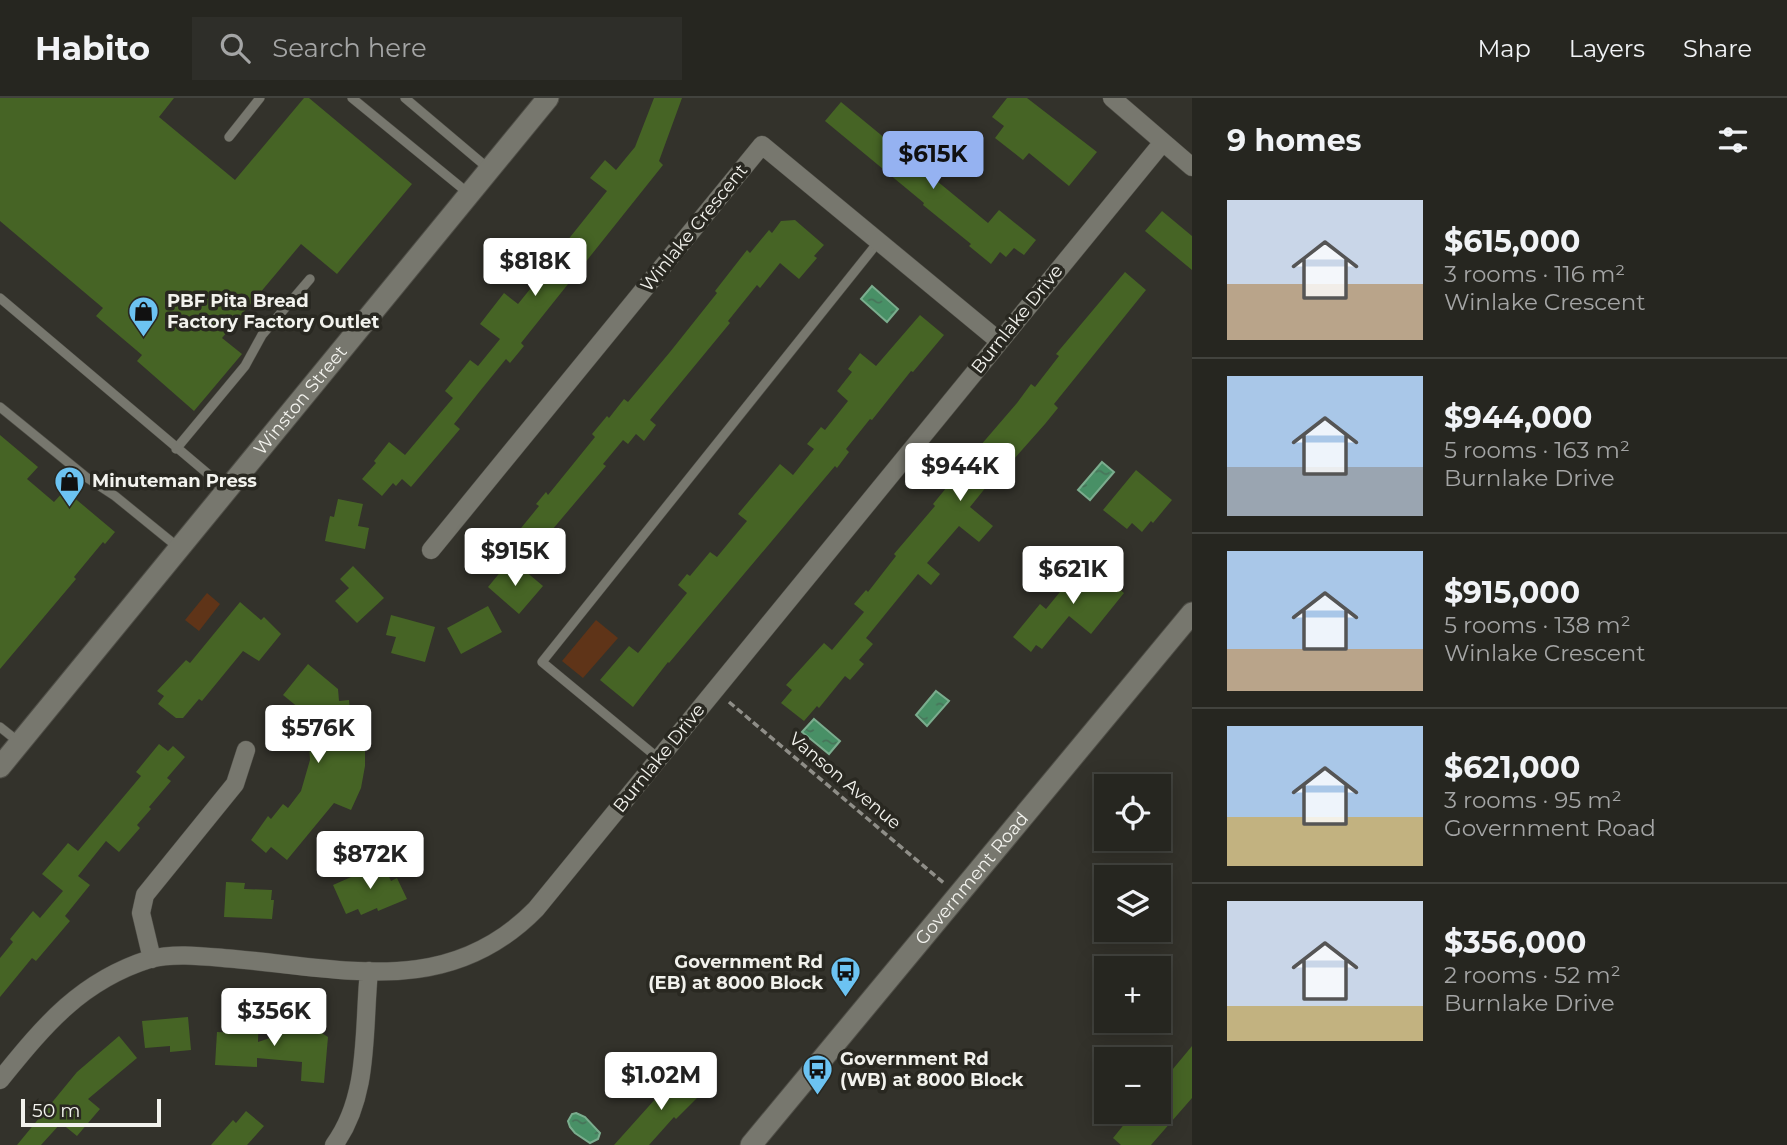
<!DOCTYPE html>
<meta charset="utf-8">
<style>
body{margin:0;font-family:Montserrat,sans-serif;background:#2e2e29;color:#f1f3f6;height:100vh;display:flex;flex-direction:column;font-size:26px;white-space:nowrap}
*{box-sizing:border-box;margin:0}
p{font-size:23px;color:#a4a5a5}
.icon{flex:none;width:38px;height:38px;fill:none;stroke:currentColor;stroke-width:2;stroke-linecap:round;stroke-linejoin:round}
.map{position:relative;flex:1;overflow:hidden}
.sheet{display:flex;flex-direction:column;background:#262620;width:595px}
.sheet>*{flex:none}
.controls{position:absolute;left:1094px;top:676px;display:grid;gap:14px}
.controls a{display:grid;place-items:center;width:77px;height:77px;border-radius:0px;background:#262620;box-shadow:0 4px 18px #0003,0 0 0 2px #42433e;font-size:35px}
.scale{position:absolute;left:21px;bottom:18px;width:140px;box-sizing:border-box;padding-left:7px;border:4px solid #f2f2ed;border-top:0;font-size:19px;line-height:24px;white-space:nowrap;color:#f2f2ed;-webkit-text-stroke:5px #292821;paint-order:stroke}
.price{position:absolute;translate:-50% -60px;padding:0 16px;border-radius:7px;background:#fff;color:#222;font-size:23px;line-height:46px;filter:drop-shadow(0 2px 4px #0008)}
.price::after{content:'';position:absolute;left:50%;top:42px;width:21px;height:16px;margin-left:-10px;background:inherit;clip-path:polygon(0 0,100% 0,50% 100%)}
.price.current{background:#95b2f1;color:#111}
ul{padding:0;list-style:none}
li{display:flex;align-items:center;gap:21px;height:175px;padding:0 35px}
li+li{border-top:2px solid #42433e}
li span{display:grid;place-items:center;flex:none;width:196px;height:140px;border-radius:0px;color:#555}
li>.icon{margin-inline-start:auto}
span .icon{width:84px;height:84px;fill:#fffc;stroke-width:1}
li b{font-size:30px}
h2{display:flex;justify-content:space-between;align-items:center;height:84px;padding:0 35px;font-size:30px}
header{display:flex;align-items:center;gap:42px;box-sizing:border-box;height:98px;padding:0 35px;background:#262620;border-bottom:2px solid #42433e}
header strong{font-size:33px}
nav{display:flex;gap:38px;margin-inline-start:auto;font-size:24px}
.search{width:490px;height:63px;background:#2e2e29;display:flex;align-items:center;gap:18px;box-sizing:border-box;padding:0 24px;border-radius:0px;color:#a4a5a5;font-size:26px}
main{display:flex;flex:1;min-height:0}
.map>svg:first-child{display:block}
.grass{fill:#5f3418}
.water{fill:url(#water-ripples);stroke:#7bad8e;stroke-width:2}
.building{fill:#466425}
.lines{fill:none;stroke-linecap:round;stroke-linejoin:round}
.service-casing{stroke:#4f4e47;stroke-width:10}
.minor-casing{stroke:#4f4e47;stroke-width:19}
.tertiary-casing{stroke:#4f4e47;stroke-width:23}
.path{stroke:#8f8e88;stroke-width:3.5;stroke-dasharray:7 3.5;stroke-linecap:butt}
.service{stroke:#77776e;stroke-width:9}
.minor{stroke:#77776e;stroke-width:18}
.tertiary{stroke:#77776e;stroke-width:21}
.labels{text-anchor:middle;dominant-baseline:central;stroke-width:7;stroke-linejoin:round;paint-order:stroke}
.street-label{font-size:18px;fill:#f2f2ed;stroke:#292821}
.poi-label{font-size:18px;font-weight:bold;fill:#f2f2ed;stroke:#292821;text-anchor:start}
</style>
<header>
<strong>Habito</strong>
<div class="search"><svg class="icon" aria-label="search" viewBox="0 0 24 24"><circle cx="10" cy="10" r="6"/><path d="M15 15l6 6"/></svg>Search here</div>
<nav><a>Map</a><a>Layers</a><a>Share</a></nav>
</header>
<main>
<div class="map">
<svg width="1192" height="1047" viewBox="0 0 1192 1047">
<defs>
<pattern id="water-ripples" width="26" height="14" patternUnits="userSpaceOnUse" patternTransform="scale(1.75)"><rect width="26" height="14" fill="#489066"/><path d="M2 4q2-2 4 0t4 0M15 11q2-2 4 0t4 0" fill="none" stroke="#48745a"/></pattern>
</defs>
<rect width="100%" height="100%" fill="#33322b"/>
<path class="grass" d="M207,495L220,506L199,533L185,522Z
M596,522L618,540L583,580L562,563Z"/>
<path class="water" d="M872,188L898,211L887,224L861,201Z
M1102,364L1114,374L1090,402L1078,392Z
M936,593L949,603L927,628L916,617Z
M814,621L840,643L829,656L802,634Z
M576,1015L585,1019L600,1035L598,1041L590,1045L575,1035L570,1029L568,1023L572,1016Z"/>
<path class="building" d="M0,0H174L159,19L235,82L304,0H309L412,86L337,176L301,146L222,240L242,256L194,313L137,263L142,257L96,218L103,210L0,123Z
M654,0H682L659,63L663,67L521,245L524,248L510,265L506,261L480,293L454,326L460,331L411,389L402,381L396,388L393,385L382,398L362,381L376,365L374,363L389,344L405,357L453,300L445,293L470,262L478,268L500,241L480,226L504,195L518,206L568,144L567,143L607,93L590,80L605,62L616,72L635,49Z
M1007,0H1027L1097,54L1069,88L1029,55L1023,62L995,40L1004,28L992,19Z
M841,4L988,125L999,112L1036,142L1024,157L1014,150L1006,159L1000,154L991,166L969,148L971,146L923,107L924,105L825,23Z
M1162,113L1192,138V172L1145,133Z
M795,122L824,147L814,158L817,160L799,181L780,165L760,190L757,187L728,223L730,225L650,322L656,327L644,343L636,336L628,346L623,342L603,366L606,368L536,451L517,435L539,408L536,406L546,394L548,397L595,339L592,336L607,318L609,320L624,301L628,304L670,254L717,195L715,193L747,152L750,155L769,132L772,135L781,123Z
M1125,174L1146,192L1054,306L1058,310L1045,326L1006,370L1003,368L970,409L993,428L979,444L959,428L927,465L940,476L931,487L918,476L866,540L873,546L859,562L864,566L850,582L845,578L819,610L817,608L804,623L781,605L792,592L786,587L824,545L832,552L864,514L854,506L866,492L868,494L896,458L894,456L935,408L933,406L961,372L966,376L985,352L980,348L1017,305L1031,286L1035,289L1059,258L1056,256Z
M920,217L944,237L913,274L911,273L872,322L870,321L846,351L849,354L837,370L835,368L669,565L668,564L633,609L600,582L629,548L638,555L687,495L678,487L687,476L690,478L710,454L717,459L747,423L738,416L780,366L793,377L814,351L807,346L821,329L825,332L848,303L837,293L852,274L848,271L860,255L876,268Z
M0,337L38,369L27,381L54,404L65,392L115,434L105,446L103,444L74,479L76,481L0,571Z
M1136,372L1172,402L1153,425L1151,423L1142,434L1132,425L1127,431L1103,412Z
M338,401L363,406L358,428L369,430L365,451L325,443L330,418L334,419Z
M1091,456L1105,467L1099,474L1124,495L1091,536L1069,518L1042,551L1036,547L1031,554L1013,539L1040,506L1046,511Z
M507,466L520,477L524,472L543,488L519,516L488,489Z
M353,468L384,500L357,525L335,503L349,490L340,481Z
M240,504L261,522L264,519L281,536L259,563L243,553L202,603L199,601L183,620H176L158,606L164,598L157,593L186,562L190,565Z
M488,508L502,534L461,556L447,530Z
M391,517L435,529L425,564L391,555L396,539L386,537Z
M308,566L338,591L339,603L349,602L350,612L354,611L357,645H365V668L361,690L351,712L334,705L287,762L271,749L266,755L251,742L268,718L271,721L283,706L288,710L301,693L310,662L309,647H312L310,619L283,597Z
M159,646L168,653L173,648L185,659L167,680L171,683L149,709L151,711L137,727L140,730L119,754L106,743L78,778L90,787L65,818L70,823L36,863L32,860L0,899V860L13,844L10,841L33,813L40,820L63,793L42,776L68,745L78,753L141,678L136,674Z
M383,765L391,783L397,780L407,801L378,813L377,810L361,817L358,811L346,816L333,787Z
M226,784L245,785L244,791L272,792L271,802H274L272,821L224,819Z
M239,914L259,915L258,944L309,927L328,939L324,985L301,983L302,964L257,960V969L215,967L217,934L238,935Z
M188,919L191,952L170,954V948L145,950L142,923Z
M119,938L137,960L88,1001L100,1011L77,1038L61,1025L41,1047H17L77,974Z
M1192,948V1000L1151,1047H1121L1113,1040L1135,1013H1158V989Z
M676,973L702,995L676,1021L674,1019L649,1047H614L657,999L656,998Z
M246,1013L264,1028L247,1047H211L233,1022L236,1025Z"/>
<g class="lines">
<defs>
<path id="service" d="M352,0L468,95
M405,0L489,71
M229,39L260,0
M0,200L227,392
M0,309L86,379L115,398L179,450
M176,351L245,268L262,237L310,181
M0,629L20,645
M658,660L542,564L879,143"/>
<path id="minor" d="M1112,0L1192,69
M431,452L762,47L999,243
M152,861L141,815L145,797L235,686L246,652
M0,982C44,928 80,883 150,861C176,854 209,859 235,861C346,871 449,900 536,811L1163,44
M334,1047C370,998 363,932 369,873"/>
<g id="tertiary">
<path id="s1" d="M0,669L548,0"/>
<path id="s2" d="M751,1047L1192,515"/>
</g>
</defs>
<use href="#service" class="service-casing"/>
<use href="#minor" class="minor-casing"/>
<use href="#tertiary" class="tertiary-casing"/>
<path class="path" d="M729,604L945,786"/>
<use href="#service" class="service"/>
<use href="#minor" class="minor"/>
<use href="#tertiary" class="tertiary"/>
</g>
<defs>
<symbol id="shop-pin" viewBox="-11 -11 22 30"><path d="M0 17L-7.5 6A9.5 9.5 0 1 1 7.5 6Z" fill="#6cc3f2" stroke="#292821"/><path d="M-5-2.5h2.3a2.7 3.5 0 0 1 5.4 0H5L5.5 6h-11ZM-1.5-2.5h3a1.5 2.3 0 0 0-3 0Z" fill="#111"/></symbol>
<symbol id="bus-pin" viewBox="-11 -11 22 30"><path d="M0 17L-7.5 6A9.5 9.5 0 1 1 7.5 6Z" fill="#6cc3f2" stroke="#292821"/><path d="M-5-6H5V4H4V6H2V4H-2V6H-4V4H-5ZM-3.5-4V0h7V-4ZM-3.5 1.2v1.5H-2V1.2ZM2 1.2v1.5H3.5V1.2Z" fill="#111"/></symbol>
</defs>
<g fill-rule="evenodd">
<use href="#shop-pin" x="126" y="196" width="35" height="47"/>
<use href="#shop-pin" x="52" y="366" width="35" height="47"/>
<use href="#bus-pin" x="828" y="856" width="35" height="47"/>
<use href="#bus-pin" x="800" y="954" width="35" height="47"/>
</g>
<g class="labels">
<g class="street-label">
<text transform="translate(694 130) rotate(-51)">Winlake Crescent</text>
<text transform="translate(1017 221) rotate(-51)">Burnlake Drive</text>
<text stroke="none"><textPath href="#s1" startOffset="474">Winston Street</textPath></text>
<text transform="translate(659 660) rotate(-51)">Burnlake Drive</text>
<text transform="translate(845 683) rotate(40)">Vanson Avenue</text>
<text stroke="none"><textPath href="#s2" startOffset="346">Government Road</textPath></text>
</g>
<g class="poi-label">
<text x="167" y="203">PBF Pita Bread<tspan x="167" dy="21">Factory Factory Outlet</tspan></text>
<text x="92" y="383">Minuteman Press</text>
<text x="823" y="864" text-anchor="end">Government Rd<tspan x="823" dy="21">(EB) at 8000 Block</tspan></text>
<text x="840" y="961">Government Rd<tspan x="840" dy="21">(WB) at 8000 Block</tspan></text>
</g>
</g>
</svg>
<div class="controls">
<a><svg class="icon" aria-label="locate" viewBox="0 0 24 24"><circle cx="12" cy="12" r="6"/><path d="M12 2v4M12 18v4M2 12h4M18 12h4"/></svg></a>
<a><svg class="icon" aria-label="layers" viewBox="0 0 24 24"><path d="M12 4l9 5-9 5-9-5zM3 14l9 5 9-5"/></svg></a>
<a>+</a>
<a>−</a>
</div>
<div class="scale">50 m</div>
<b class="price current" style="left:933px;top:93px">$615K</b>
<b class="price" style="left:535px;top:200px">$818K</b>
<b class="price" style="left:960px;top:405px">$944K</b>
<b class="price" style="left:515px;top:490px">$915K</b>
<b class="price" style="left:1073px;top:508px">$621K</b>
<b class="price" style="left:318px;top:667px">$576K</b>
<b class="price" style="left:370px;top:793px">$872K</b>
<b class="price" style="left:274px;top:950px">$356K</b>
<b class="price" style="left:661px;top:1014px">$1.02M</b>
</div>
<section class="sheet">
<h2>9 homes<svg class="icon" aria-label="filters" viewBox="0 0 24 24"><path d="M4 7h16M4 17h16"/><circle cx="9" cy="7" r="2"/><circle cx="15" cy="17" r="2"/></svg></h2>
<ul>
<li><span style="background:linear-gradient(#c9d6e8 60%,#b9a48a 0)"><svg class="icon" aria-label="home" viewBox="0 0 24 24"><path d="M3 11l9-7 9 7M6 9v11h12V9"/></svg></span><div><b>$615,000</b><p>3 rooms · 116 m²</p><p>Winlake Crescent</p></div></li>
<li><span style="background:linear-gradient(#a9c7e8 65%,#9aa5b1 0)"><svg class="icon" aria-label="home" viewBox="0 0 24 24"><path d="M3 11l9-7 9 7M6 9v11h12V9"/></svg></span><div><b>$944,000</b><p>5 rooms · 163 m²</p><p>Burnlake Drive</p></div></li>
<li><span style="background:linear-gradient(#a9c7e8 70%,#b9a48a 0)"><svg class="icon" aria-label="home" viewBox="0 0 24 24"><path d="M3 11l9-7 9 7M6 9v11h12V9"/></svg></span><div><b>$915,000</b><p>5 rooms · 138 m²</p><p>Winlake Crescent</p></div></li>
<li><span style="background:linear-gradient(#a9c7e8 65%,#c2b280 0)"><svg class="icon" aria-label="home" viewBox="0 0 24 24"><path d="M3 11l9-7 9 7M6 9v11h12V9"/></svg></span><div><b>$621,000</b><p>3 rooms · 95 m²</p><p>Government Road</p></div></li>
<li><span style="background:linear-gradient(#c9d6e8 75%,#c2b280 0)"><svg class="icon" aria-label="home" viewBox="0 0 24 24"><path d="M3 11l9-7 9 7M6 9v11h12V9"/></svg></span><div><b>$356,000</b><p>2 rooms · 52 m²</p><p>Burnlake Drive</p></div></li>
</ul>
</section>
</main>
